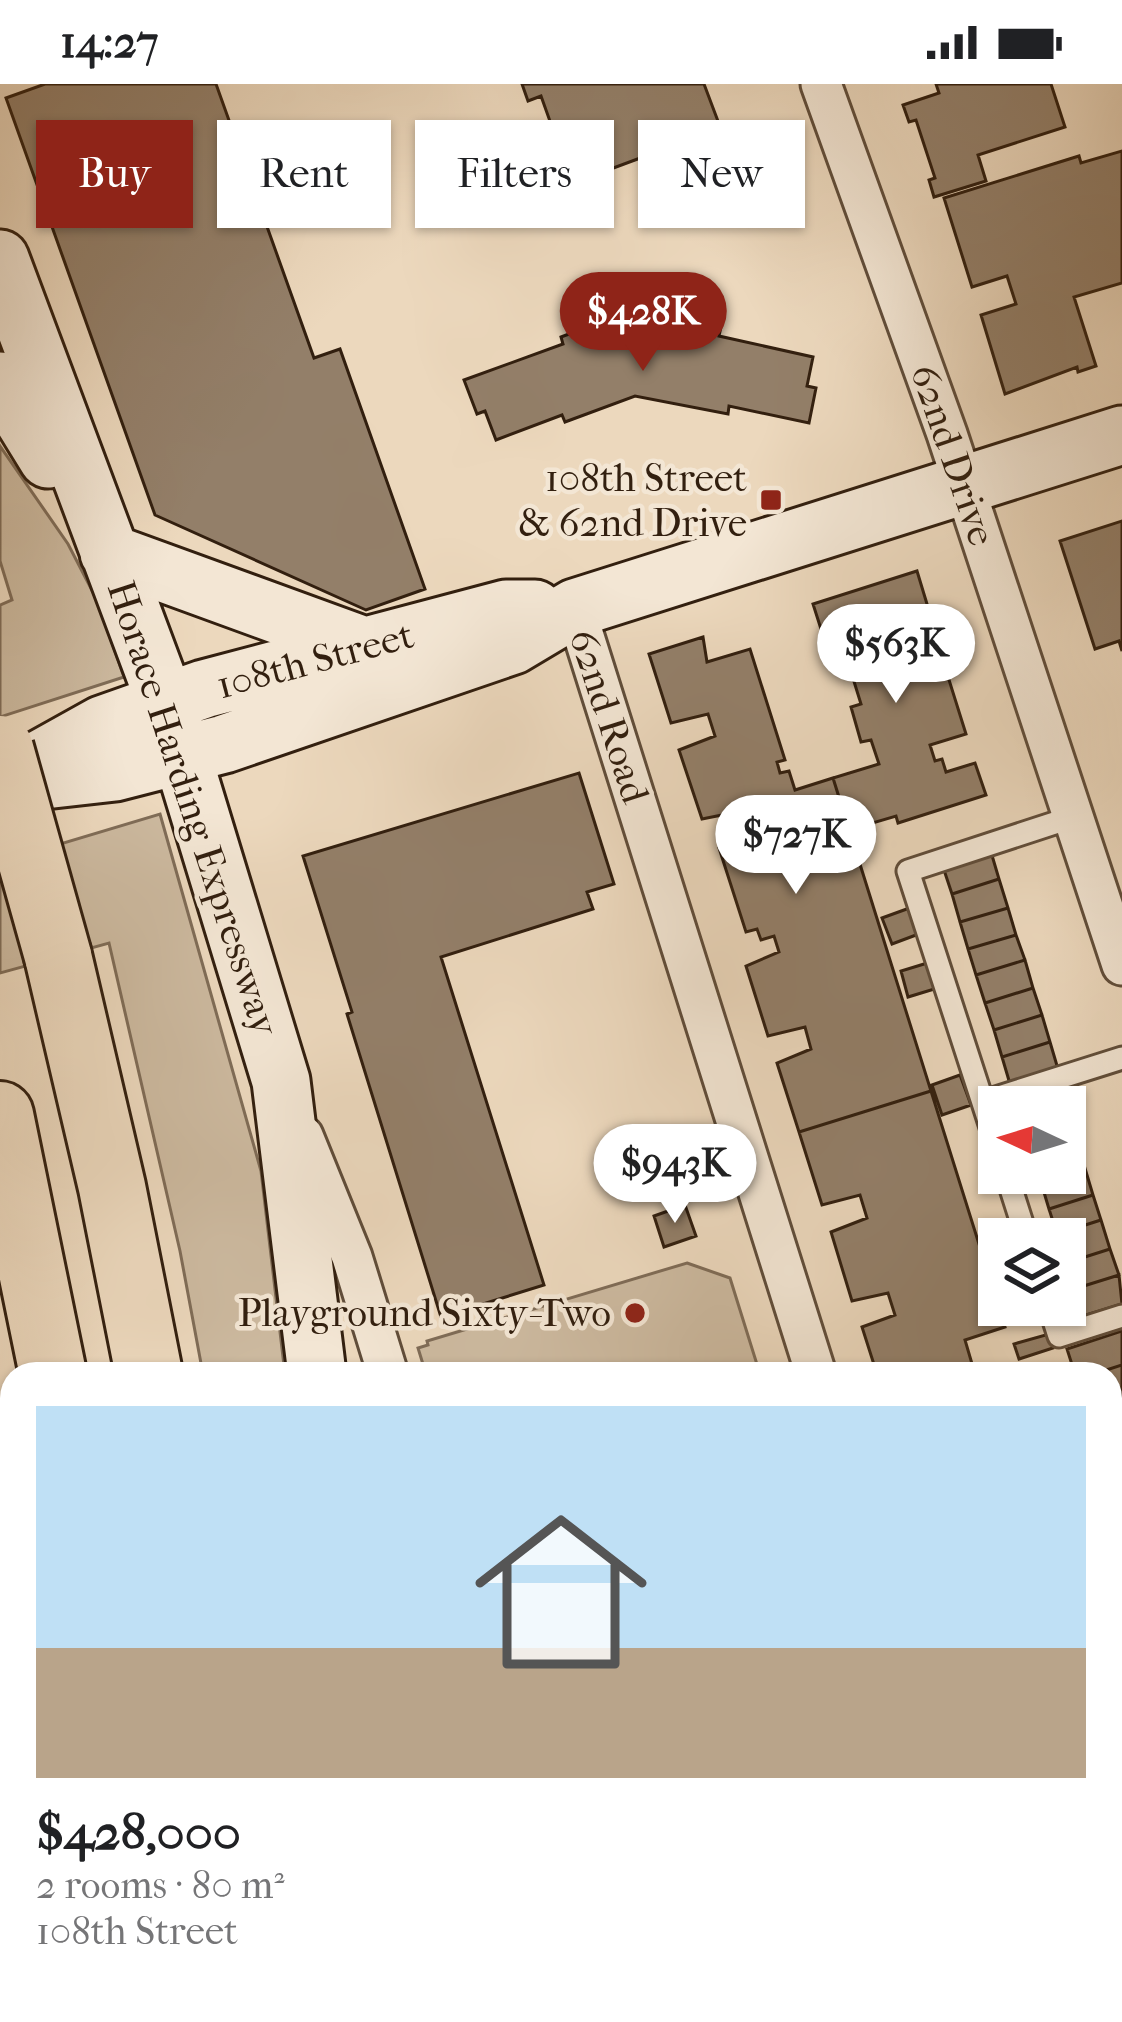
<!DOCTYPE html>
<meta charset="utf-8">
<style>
body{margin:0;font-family:"IM FELL French Canon",serif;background:#f2f2f2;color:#202124;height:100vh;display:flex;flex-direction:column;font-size:45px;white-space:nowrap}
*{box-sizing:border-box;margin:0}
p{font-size:39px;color:#757577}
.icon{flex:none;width:66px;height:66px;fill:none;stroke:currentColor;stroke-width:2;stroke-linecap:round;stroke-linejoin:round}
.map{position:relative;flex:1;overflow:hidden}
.drawer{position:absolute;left:0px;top:1278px;width:1122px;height:660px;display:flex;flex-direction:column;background:#fff;border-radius:36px 36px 0 0;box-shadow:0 3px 9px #0004}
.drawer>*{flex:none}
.guide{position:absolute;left:36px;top:36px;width:1050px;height:108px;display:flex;gap:24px}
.needle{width:78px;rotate:274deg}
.tools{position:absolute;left:978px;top:1002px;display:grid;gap:24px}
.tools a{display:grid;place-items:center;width:108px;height:108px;border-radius:0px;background:#fff;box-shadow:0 3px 9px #0004;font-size:60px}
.price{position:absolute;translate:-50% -102px;padding:0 27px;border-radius:42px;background:#fff;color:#222;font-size:39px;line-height:78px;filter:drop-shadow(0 3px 6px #0008)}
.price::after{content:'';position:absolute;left:50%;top:72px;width:36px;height:27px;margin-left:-18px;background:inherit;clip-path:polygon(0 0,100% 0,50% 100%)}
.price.current{background:#8f2418;color:#fff}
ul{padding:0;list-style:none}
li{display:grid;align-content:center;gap:24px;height:636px;padding:0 36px}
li+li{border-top:3px solid #e0e0e0}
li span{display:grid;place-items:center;height:372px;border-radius:0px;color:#555}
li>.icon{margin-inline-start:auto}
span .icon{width:216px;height:216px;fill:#fffc;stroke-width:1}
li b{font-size:51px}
.tag{padding:0 42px;border-radius:0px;background:#fff;box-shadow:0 3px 9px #0004;font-size:42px;line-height:108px}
.tag.current{background:#8f2418;color:#fff}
.status{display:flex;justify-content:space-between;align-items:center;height:84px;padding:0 60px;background:#fff;direction:ltr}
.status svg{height:33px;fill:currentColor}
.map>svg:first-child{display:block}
.green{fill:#ccb99f;stroke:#7f6c57;stroke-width:3}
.building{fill:#937f69;stroke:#321f0f;stroke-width:3}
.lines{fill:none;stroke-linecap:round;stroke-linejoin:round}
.lane-casing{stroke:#604d3a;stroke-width:27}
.street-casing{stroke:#604d3a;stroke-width:45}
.secondary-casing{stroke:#321f0f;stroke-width:63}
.highway-casing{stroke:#321f0f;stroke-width:72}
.path{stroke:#321f0f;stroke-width:6;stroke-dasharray:9 6;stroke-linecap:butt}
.lane{stroke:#f3e6d4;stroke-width:21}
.street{stroke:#f3e6d4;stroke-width:39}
.secondary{stroke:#f3e6d4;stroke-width:57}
.highway{stroke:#ecd8bd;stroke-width:66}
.highway-bridge-casing{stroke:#321f0f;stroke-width:72;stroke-linecap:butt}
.highway-bridge{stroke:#ecd8bd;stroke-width:66}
.poi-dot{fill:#8f2418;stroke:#f3e6d4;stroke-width:4.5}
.labels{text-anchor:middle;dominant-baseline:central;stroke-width:9;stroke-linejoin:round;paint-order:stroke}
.street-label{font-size:39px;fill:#321f0f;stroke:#f3e6d4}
.poi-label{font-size:39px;fill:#321f0f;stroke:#f3e6d4;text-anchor:end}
</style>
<div class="status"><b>14:27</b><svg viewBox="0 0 49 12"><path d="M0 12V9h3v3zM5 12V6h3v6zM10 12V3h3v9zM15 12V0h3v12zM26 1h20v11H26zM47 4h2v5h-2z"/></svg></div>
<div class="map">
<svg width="1122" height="1938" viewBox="0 0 1122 1938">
<rect width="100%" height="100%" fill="#ecd8bd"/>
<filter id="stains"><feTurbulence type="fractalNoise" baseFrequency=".00167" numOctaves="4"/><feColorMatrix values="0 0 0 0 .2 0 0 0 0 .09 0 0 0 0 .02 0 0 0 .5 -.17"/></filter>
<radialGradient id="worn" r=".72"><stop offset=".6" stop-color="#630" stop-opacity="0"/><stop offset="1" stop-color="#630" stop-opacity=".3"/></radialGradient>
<path class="green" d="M0,362L68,460L97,516L124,593L0,633V521L12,516L0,477Z
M160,730L261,1087L285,1290H203L180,1167L109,859L0,889V778Z
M687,1179L730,1194L760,1290H426L418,1264L428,1261L427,1257Z
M0,1457L12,1636V1879L0,1816Z
M401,1926H545L548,1938H402Z"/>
<path class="building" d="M45,0H216L314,274L340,265L425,505L366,526L155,431L6,14Z
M522,0H704L733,77L663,103L651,70L565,102L543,43L551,40L541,12L528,17Z
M936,0H1051L1065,43L978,71L986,97L934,113L929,96L935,94L916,36L909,38L903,21L939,9Z
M1122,67V199L1074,213L1096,282L1078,288L1077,283L1005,310L981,231L1016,220L1007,192L972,203L944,114L1079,72L1081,79Z
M656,217L660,230L721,243L719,252L813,273L807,302L816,304L809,339L729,322L728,330L635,312L565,338L562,331L496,356L485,327L477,330L464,296L563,260L561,253Z
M1122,437V567L1119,557L1095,565L1060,457Z
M917,487L937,553L900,564L910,593L945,583L966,650L930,661L935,677L942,675L946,688L975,679L986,711L898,739L896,732L849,746L833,694L879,680L871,656L861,658L851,623L861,620L843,562L828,567L813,520Z
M703,553L707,578L750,565L785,676L777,678L780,689L789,687L795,706L833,694L931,1007L799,1048L777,979L811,965L805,943L768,952L746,882L779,868L774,852L761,856L757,845L746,848L719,764L732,760L728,749L742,744L737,728L702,735L679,666L715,652L708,630L671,639L649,570Z
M579,689L614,800L587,808L593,825L441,873L544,1201L441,1233L347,930L352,928L303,772Z
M991,768L999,795L952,810L943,783Z
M999,795L1008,824L960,838L952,810Z
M915,822L924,848L892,860L882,834Z
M1008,824L1016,851L968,865L960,838Z
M1016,851L1025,876L976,891L968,865Z
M1025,876L1033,904L985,919L976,891Z
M934,877L941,903L908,913L901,887Z
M1033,904L1042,931L994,946L985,919Z
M1042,931L1050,958L1002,973L994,946Z
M1050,958L1058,985L1010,1000L1002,973Z
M960,991L971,1021L942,1031L932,1001Z
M1060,1003L1068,1028L1065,1023H1017L1015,1016Z
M931,1007L1005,1243L965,1256L975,1290H877L862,1243L895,1231L888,1209L852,1217L831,1148L867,1134L860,1111L822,1121L799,1048Z
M1076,1054L1084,1081L1065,1087V1057Z
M1084,1081L1093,1111L1049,1125L1040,1095Z
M1093,1111L1101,1136L1057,1150L1049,1125Z
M685,1121L696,1152L664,1163L654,1132Z
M1101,1136L1110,1165L1066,1179L1065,1155H1059L1057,1150Z
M1110,1165L1119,1191L1074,1205L1066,1179Z
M1119,1191L1122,1220L1083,1232L1074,1205Z
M1122,1247V1281L1094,1290H1075L1067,1265Z
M1049,1250L1053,1264L1019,1275L1014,1260Z
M1122,1281V1315L1110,1319V1290H1094Z
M1122,1315V1350L1110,1354V1319Z
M1122,1350V1386L1110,1390V1354Z
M1122,1663V1904L1110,1908V1666Z
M1122,1912V1938H1098L1094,1926H1110V1916Z
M654,1926H798L802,1938H658Z
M798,1926H934V1927L917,1932L919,1938H802Z"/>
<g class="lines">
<defs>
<path id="lane" d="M983,1018L1122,974
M999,1068L908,787L1073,733
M1006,1089L1027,1155
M1049,1221L1059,1252L1122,1232
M1110,1481L1122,1519"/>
<path id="street" d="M821,0L947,350L1122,881
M575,524L816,1290
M303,1052L352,1173L388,1290
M1110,1460L1122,1457
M585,1926L589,1938
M1015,1926L1019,1938"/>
<path id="secondary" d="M0,175L166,619L281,997L317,1290
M0,297L48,375
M109,469L367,563
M14,690L102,641L204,605L506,525H535
M0,701L115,688L224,660L513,561L575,524L1122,351
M0,1935L1,1938"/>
<path id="highway" d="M58,872L112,1103L149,1290
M0,1031L53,1290
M72,1926L74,1938
M148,1926L150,1938
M243,1926L245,1938
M343,1938V1926"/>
</defs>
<use href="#lane" class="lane-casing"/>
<use href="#street" class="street-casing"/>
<use href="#secondary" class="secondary-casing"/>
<use href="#highway" class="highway-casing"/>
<path class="path" d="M457,1926L473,1938
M495,1938L506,1926"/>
<use href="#lane" class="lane"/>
<use href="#street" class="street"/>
<use href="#secondary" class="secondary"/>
<use href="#highway" class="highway"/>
<defs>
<path id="highway-bridge" d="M0,665L58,872"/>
</defs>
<use href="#highway-bridge" class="highway-bridge-casing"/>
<use href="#highway-bridge" class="highway-bridge"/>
</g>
<g class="poi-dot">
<rect x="759" y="404" width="24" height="24" rx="6"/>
<circle cx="635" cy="1229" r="12"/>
</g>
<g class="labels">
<g class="street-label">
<text transform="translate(953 371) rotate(71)">62nd Drive</text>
<text transform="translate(315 576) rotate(-15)">108th Street</text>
<text transform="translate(609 632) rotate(72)">62nd Road</text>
<text transform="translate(193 724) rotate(72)">Horace Harding Expressway</text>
</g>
<g class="poi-label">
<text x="747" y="394">108th Street<tspan x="747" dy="45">&amp; 62nd Drive</tspan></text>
<text x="611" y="1229">Playground Sixty-Two</text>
</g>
</g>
<rect width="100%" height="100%" filter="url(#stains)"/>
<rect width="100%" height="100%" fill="url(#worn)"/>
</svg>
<div class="tools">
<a><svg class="needle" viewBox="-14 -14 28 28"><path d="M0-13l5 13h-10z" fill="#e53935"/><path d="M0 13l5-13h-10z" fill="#757577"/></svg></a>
<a><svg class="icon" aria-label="layers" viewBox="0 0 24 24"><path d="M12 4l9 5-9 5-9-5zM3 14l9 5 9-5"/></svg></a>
</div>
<b class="price current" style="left:643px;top:290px">$428K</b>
<b class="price" style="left:896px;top:622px">$563K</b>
<b class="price" style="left:796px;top:813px">$727K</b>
<b class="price" style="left:675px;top:1142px">$943K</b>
<div class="guide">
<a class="tag current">Buy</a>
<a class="tag">Rent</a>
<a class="tag">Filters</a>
<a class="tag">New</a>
</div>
<section class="drawer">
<ul>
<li><span style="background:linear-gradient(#bfe0f5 65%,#b9a48a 0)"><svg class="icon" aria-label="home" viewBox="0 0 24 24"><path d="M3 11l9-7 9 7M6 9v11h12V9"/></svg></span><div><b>$428,000</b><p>2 rooms · 80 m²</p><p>108th Street</p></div></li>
</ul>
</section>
</div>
